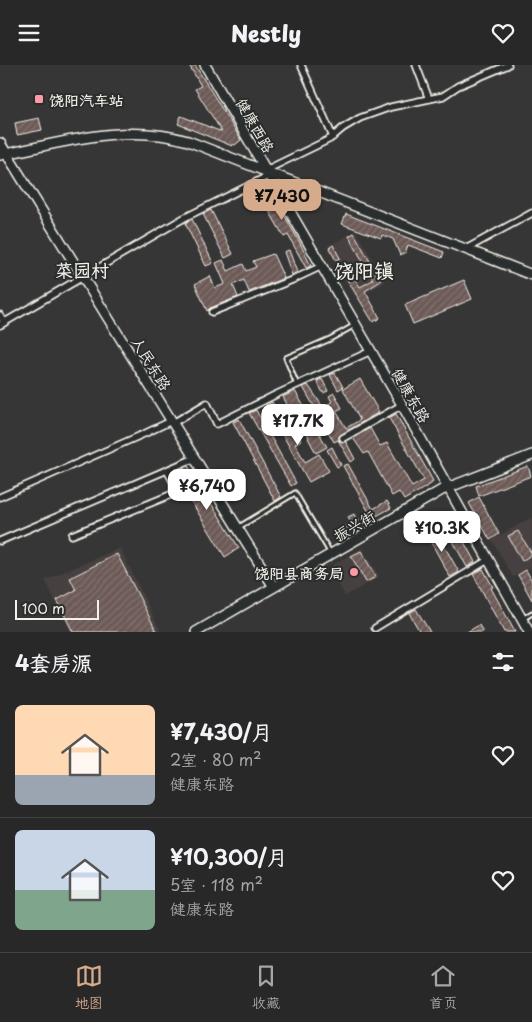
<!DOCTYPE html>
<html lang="zh">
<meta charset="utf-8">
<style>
body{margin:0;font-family:"Playpen Sans","LXGW WenKai TC",sans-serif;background:#313030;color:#f1f3f6;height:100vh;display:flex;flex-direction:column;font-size:19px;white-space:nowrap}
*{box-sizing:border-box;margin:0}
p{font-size:16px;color:#a5a6a8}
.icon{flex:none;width:28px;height:28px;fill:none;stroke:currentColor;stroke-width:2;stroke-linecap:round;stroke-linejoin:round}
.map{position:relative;height:567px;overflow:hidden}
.sheet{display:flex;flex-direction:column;background:#292828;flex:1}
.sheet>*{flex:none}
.scale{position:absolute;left:15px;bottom:12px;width:84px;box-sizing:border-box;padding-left:5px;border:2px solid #f4f1e8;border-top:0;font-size:14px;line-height:18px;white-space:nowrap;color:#f4f1e8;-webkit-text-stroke:4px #2a2d2e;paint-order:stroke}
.price{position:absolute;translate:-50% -42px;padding:0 11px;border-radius:10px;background:#fff;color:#222;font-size:16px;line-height:32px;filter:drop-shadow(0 1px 2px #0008)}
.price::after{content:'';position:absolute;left:50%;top:30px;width:15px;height:11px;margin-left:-8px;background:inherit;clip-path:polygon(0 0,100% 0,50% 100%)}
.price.active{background:#d6ab8b;color:#111}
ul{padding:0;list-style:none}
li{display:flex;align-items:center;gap:15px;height:125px;padding:0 15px}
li+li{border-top:1px solid #454445}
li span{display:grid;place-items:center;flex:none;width:140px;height:100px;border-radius:8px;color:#555}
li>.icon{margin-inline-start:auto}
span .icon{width:60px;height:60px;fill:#fffc;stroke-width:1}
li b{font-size:21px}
h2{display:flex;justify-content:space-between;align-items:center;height:60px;padding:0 15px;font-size:21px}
header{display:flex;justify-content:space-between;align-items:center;height:65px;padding:0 15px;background:#292828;font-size:22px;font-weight:800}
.tab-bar{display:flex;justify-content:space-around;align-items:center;height:70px;border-top:1px solid #454445;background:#292828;font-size:14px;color:#a5a6a8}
.tab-bar a{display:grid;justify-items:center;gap:2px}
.tab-bar .active{color:#d6ab8b}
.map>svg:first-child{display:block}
.built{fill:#474140}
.building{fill:url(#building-hatch);stroke:#f4f1e8}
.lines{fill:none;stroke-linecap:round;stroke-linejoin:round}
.lane-casing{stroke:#f4f1e8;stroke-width:7}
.street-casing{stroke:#f4f1e8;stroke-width:9}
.secondary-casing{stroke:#f4f1e8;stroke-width:12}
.lane{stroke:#2a2d2e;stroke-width:3}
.street{stroke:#2a2d2e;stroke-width:5.5}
.secondary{stroke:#2a2d2e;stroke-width:9}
.poi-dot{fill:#ff9aa2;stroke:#2a2d2e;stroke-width:2}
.labels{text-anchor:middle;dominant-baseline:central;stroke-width:4;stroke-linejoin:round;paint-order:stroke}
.poi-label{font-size:15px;font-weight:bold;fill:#f4f1e8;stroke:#2a2d2e;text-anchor:start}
.street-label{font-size:15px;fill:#f4f1e8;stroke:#2a2d2e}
.quarter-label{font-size:18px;font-weight:bold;fill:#f4f1e8;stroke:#2a2d2e}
.district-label{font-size:20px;font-weight:bold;fill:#f4f1e8;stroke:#2a2d2e}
</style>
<header><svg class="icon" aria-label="menu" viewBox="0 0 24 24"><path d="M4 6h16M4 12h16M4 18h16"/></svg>Nestly<svg class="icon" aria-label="heart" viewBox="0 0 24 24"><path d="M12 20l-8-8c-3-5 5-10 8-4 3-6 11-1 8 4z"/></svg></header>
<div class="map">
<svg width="532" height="567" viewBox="0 0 532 567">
<defs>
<pattern id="building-hatch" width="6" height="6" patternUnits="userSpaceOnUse" patternTransform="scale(1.25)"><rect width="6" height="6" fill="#6c5a57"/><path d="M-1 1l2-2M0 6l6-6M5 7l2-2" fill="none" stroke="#82726f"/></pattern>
</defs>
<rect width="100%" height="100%" fill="#373636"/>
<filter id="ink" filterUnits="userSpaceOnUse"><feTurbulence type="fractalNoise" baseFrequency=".02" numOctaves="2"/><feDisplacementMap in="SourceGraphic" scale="10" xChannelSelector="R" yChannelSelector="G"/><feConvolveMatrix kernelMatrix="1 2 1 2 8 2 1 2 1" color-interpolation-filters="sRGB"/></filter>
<g filter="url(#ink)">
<path class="built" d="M356,166L385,217L356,233L327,182Z
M532,452V502L513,512L492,475Z
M120,483L161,567H71L45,515Z
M362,483L379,512L345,531L329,502Z"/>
<path class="building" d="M189,0H195L241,75L235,80L232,79V81L178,59L181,51L222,67L195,24L201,21Z
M39,53L42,65L17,70L15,58Z
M266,118L300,178L311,201L306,203L288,170L284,172L256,123Z
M211,145L233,189L225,193L203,149Z
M346,149L444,187L442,193L408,180L405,188L400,190L393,174L382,170L381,173L342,159Z
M192,154L213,198L206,201L185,158Z
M354,168L381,216L365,226L380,253L373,257L345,211L351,207L360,222L373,215L349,171Z
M333,180L340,193L336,195L329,183Z
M289,185L297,207L292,210L284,187Z
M273,189L284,213L249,227L244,215L233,220L238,232L210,243L207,246L195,219L210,211L215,223L225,219L216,198L223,195L228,206L243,199L246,206L256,202L253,196Z
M464,215L472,234L413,259L405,240Z
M335,308L343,322L338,325L330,310Z
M322,314L328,326L323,328L317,316Z
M360,314L379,347L339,371V376L346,377L355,394L351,397L338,375L334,377L303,322L308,320L323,342L332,337L329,331L334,328L342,343L336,346L346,363L360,355L343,324Z
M295,326L327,382L316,388L308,373L309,372L292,342L289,343L283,332Z
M272,337L279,350L285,346L301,375L295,379L305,397L319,389L329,406L309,417L266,340Z
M256,345L296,418L291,421L249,348Z
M396,349L433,416L431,419L404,435L399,427L392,431L368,387L364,389L353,373L370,363L380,381L387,378L412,422L424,415L389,353Z
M239,354L281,432L275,436L233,357Z
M332,382L341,400L337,402L327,385Z
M348,399L373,444L387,436L391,443L345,468L343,463L351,458L348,452L354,449L357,456L370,449L343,401Z
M188,401L239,483L225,492L174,408Z
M528,401L531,411L479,431L476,421Z
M479,432L499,469L490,475L469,438Z
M452,455L475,497L467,502L444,460Z
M434,463L459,507L450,512L426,468Z
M518,466L532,489L522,496L508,471Z
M361,486L376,512L366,517L351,491Z
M117,489L156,565L152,567H73L57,535L76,525L70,513Z
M483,504L493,522L491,523L515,567H504L473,509Z
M526,505L532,516V535L518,510Z
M416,544L430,567H420L409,548Z
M479,560L483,567H467Z"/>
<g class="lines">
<defs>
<path id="lane" d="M297,320L286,293L330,274L355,260
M239,462L295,428L331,489
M524,553L532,548"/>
<path id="street" d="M301,0L333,72
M416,0L429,34
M266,105L330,74L343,63L360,53L391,42L443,31L458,21L508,0
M466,184L532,148
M212,247L292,215L322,201
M0,250L4,258
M0,260L184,153L270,110
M173,358L207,338L217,359L275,330L371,286
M343,373L402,340
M0,432L146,368L171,356
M72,470L175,428L176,422L167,405
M0,476L195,393
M375,563L488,495"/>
<path id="secondary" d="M205,0L397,331L529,567
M0,78L274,522
M0,90C61,78 126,57 188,76L532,210
M196,567L442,425L532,390"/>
</defs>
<use href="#lane" class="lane-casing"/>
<use href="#street" class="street-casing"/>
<use href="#secondary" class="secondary-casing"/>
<use href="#lane" class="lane"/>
<use href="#street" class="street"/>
<use href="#secondary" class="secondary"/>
</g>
</g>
<g class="poi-dot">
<rect x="34" y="29" width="10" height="10" rx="2.5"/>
<circle cx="354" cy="507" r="5"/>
</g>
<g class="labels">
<g class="poi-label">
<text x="49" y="34">饶阳汽车站</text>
<text x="344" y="507" text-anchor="end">饶阳县商务局</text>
</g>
<g class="street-label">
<text transform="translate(256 60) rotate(60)">健康西路</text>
<text transform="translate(152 298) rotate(58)">人民东路</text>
<text transform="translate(412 330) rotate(60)">健康东路</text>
<text transform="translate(354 460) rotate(-30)">振兴街</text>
</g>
<g class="quarter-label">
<text x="82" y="204">菜园村</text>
</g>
<g class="district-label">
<text x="364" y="205">饶阳镇</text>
</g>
</g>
</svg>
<div class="scale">100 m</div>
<b class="price active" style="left:282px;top:156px">¥7,430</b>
<b class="price" style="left:298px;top:381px">¥17.7K</b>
<b class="price" style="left:207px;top:446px">¥6,740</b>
<b class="price" style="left:442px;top:488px">¥10.3K</b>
</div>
<section class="sheet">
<h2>4套房源<svg class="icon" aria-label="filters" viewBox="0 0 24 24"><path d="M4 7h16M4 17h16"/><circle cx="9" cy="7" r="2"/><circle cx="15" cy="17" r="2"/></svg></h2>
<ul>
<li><span style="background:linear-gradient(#ffd9b3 70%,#9aa5b1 0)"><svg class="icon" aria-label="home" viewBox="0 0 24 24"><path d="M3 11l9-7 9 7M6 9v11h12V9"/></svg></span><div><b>¥7,430/月</b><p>2室 · 80 m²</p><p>健康东路</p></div><svg class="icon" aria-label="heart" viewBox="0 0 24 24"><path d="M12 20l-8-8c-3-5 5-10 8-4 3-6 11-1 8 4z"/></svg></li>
<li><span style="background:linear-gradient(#c9d6e8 60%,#7fa58c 0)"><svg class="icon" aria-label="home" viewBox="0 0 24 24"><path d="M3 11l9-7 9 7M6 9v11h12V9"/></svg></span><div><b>¥10,300/月</b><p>5室 · 118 m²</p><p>健康东路</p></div><svg class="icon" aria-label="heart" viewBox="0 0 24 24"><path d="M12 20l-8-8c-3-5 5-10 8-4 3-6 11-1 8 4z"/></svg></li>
</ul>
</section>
<nav class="tab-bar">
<a class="active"><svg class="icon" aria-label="map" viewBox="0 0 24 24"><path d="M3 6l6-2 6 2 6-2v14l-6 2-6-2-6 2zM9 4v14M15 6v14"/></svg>地图</a>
<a><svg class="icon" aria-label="saved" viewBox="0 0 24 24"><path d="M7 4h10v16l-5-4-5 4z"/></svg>收藏</a>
<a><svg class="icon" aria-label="home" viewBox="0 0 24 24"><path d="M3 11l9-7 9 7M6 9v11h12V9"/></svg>首页</a>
</nav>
